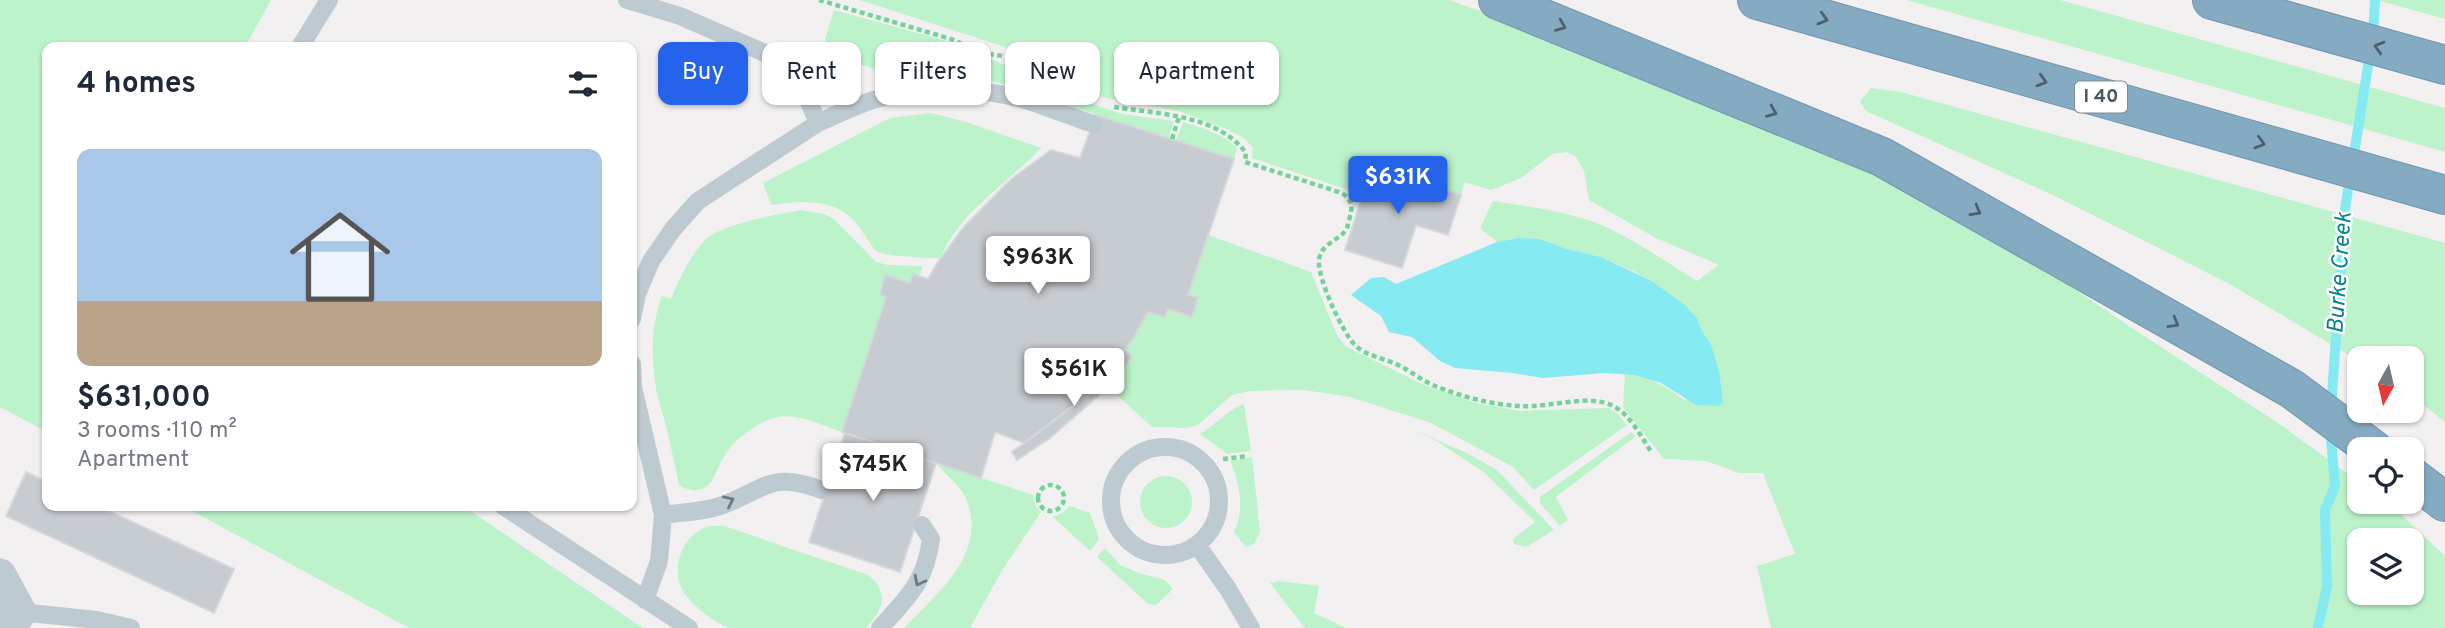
<!DOCTYPE html>
<meta charset="utf-8">
<style>
body{margin:0;font-family:Overpass,sans-serif;background:#f6f6f7;color:#1f2937;height:100vh;display:flex;flex-direction:column;font-size:26px;white-space:nowrap}
*{box-sizing:border-box;margin:0}
p{font-size:23px;color:#747a83}
.icon{flex:none;width:38px;height:38px;fill:none;stroke:currentColor;stroke-width:2;stroke-linecap:round;stroke-linejoin:round}
.map{position:relative;flex:1;overflow:hidden}
.panel{position:absolute;left:42px;top:42px;width:595px;height:469px;display:flex;flex-direction:column;background:#fff;border-radius:14px;box-shadow:0 2px 5px #0004}
.panel>*{flex:none}
.hud{position:absolute;left:658px;top:42px;width:665px;height:63px;display:flex;gap:14px}
.needle{width:46px;rotate:188deg}
.buttons{position:absolute;left:2347px;top:346px;display:grid;gap:14px}
.buttons a{display:grid;place-items:center;width:77px;height:77px;border-radius:14px;background:#fff;box-shadow:0 2px 5px #0004;font-size:35px}
.price{position:absolute;translate:-50% -60px;padding:0 16px;border-radius:7px;background:#fff;color:#222;font-size:23px;line-height:46px;filter:drop-shadow(0 2px 4px #0008)}
.price::after{content:'';position:absolute;left:50%;top:42px;width:21px;height:16px;margin-left:-10px;background:inherit;clip-path:polygon(0 0,100% 0,50% 100%)}
.price.active{background:#2563eb;color:#fff}
ul{padding:0;list-style:none}
li{display:grid;align-content:center;gap:14px;height:371px;padding:0 35px}
li span{display:grid;place-items:center;height:217px;border-radius:14px;color:#555}
li>.icon{margin-inline-start:auto}
span .icon{width:126px;height:126px;fill:#fffc;stroke-width:1}
li b{font-size:30px}
h2{display:flex;justify-content:space-between;align-items:center;height:84px;padding:0 35px;font-size:30px}
.tag{padding:0 24px;border-radius:14px;background:#fff;box-shadow:0 2px 5px #0004;font-size:24px;line-height:63px}
.tag.active{background:#2563eb;color:#fff}
.map>svg:first-child{display:block}
.green{fill:#bcf3cb;fill-rule:evenodd}
.water{fill:#86eaf3}
.lines{fill:none;stroke-linecap:round;stroke-linejoin:round}
.stream{stroke:#86eaf3;stroke-width:10}
.building{fill:#c7ccd0;stroke:#d4d8dc;stroke-width:2}
.motorway-casing{stroke:#7096af;stroke-width:40}
.path{stroke:#71d497;stroke-width:4.5;stroke-dasharray:5 3.5;stroke-linecap:butt}
.service{stroke:#bdcad1;stroke-width:18}
.minor{stroke:#bdcad1;stroke-width:33}
.motorway{stroke:#85abc3;stroke-width:38}
.oneway{stroke:#4d5f6a}
.oneway2{stroke:#6a7a82}
.labels{text-anchor:middle;dominant-baseline:central;stroke-width:5;stroke-linejoin:round;paint-order:stroke}
.shield{fill:#fff;stroke:#7e8990;stroke-width:2}
.shield-label{font-size:19px;font-weight:bold;fill:#475760}
.water-label{font-size:23px;font-style:italic;fill:#05838f;stroke:#fff}
</style>
<div class="map">
<svg width="2445" height="628" viewBox="0 0 2445 628">
<rect width="100%" height="100%" fill="#f3f0f1"/>
<path class="green" d="M0,0H271L245,47H47V432L0,407Z
M860,0H1449L1551,35L1699,92L1967,216L2135,330L2281,425L2359,482V502H2388L2445,556V628H1771L1757,566L1795,554L1763,473H1739L1706,461L1664,459L1623,407L1625,374C1651,377 1666,387 1686,401L1710,342L1702,331L1697,318L1685,305L1652,281L1631,270L1601,257L1567,249L1540,239L1518,238L1497,242L1480,228L1493,201C1526,206 1562,211 1594,222C1628,235 1666,262 1697,281L1719,265L1656,238L1589,200L1584,171L1576,157L1567,152L1552,154L1521,178L1491,190L1465,182L1461,195L1362,163L1352,191L1252,158L1253,148L1244,138L1224,128L1179,111L1106,98L1066,81L1023,53ZM2359,541H2412V593H2359Z
M1907,0H2060L2445,108V152Z
M2377,0H2445V19Z
M834,10L947,41L1043,81L1078,99L1122,114L1174,121L1169,138L968,73L942,50L923,60L881,71L833,56L826,46L825,39Z
M1871,88L1901,92L2445,243V422L2412,396V359H2359V361L2233,286L2161,249L2053,195L1866,111L1860,101Z
M930,113L963,121L1041,148C1007,185 960,210 940,259C925,257 886,257 876,251C867,240 859,224 848,215C825,198 797,201 771,205L763,183L890,118Z
M1183,122C1203,128 1222,133 1237,148L1234,159L1176,140Z
M801,210L824,214L834,219L876,262L888,265L922,266L920,276L913,274L910,283L885,276L880,295L886,297L842,432C823,426 799,413 778,417C759,421 735,438 725,455C719,463 716,476 709,484C701,493 687,491 679,485C675,466 671,446 666,426C664,415 659,405 657,394C651,362 650,327 662,296L671,299C678,281 693,251 707,238C724,224 779,214 801,210Z
M1208,235L1311,272L1337,335L1345,346L1420,383L1476,403L1520,411L1609,408L1617,413L1627,425L1534,490L1513,467L1431,423L1350,397L1304,390L1249,391L1232,395L1199,424L1188,428L1152,427L1107,386L1131,357L1124,350L1148,312L1165,317L1168,309L1192,316L1198,298L1188,295Z
M1244,404L1251,451L1227,454L1200,434C1214,426 1230,408 1244,404Z
M1409,428L1467,453L1497,470L1554,530L1526,547L1514,544L1513,539L1535,522L1485,473L1435,440Z
M1631,432L1636,436L1556,497L1568,520L1560,526L1540,503V497Z
M1252,457L1260,532L1254,544L1246,547L1234,532C1245,508 1240,485 1230,461Z
M936,463L1033,495L1036,507L1041,512L1001,572L970,628H904C937,593 987,555 967,501C962,487 945,474 936,463Z
M1140 502a26 26 0 1 1 52 0a26 26 0 1 1-52 0Z
M183,506H463L643,628H409Z
M1070,506L1090,513L1099,539L1090,551L1053,517L1062,513Z
M709,526H724L868,575C890,593 883,610 866,628H728C712,620 696,609 685,594C668,569 683,534 709,526Z
M1105,548L1120,565L1139,573L1165,580L1173,589L1156,605L1148,604L1097,557Z
M1279,581L1319,586L1314,613L1346,628H1305L1270,583Z"/>
<path class="water" d="M1518,238L1540,239L1567,249L1601,257L1652,281L1685,305L1697,318L1702,331L1710,342L1719,371L1723,402L1718,406L1696,405L1661,383L1634,375L1604,373L1543,378L1512,373L1455,368L1440,361L1412,337L1389,332L1381,316L1351,295L1371,278L1384,277L1396,284L1497,242Z"/>
<g class="lines">
<path class="stream" d="M2353,160L2373,35L2375,0
M2331,408L2345,209L2350,176
M2318,628L2327,586L2325,510L2335,486L2330,427"/>
</g>
<path class="building" d="M1096,115L1234,159L1188,295L1198,297L1192,317L1168,309L1165,317L1148,312L1131,342L1087,394L1067,411L1024,443L995,432L981,478L842,432L886,297L880,295L885,275L910,283L913,274L928,279L936,265L963,228L1009,181L1051,150L1080,158Z
M1372,166L1461,195L1448,235L1416,225L1402,268L1345,250Z
M1124,350L1132,357L1098,396L1050,438L1017,460L1012,452L1078,402Z
M845,433L936,463L900,572L809,542Z
M26,472L47,482V506H98L234,569L214,613L6,516Z"/>
<g class="lines">
<defs>
<path id="motorway" d="M1498,0L1882,157L2292,389L2374,450
M1757,0L2445,195
M2212,0L2445,65
M2412,477L2445,502"/>
</defs>
<use href="#motorway" class="motorway-casing"/>
<path class="path" d="M819,0L951,39L982,53L1010,57L1028,63L1058,81
M1114,107C1157,114 1217,114 1246,153L1245,162L1342,193C1353,201 1353,207 1349,220C1348,223 1348,227 1346,230C1338,241 1320,244 1319,261C1317,277 1344,337 1357,347C1368,356 1383,358 1396,364C1409,370 1420,379 1433,385C1459,396 1492,405 1521,406C1548,408 1587,394 1611,405C1630,413 1641,437 1652,453
M1172,139L1179,117
M1223,459L1248,456
M1038 498a13 13 0 1 1 26 0a13 13 0 1 1-26 0Z"/>
<path class="service" d="M627,0L680,16L781,60L806,95L818,123L698,201L673,229L651,261L637,294L632,319
M300,47L329,0
M818,123C842,112 867,100 893,95C934,88 982,88 1022,99C1046,106 1069,116 1093,124
M632,364L633,387L663,515L659,561L645,600
M1111 501a54 54 0 1 1 108 0a54 54 0 1 1-108 0Z
M503,506L689,628
M663,515C682,512 705,512 723,505C767,488 772,471 822,490
M1197,545L1228,589L1251,628
M20,612L97,620L131,628
M880,628C908,597 925,583 931,539L922,525"/>
<path class="minor" d="M0,575L20,612L12,625L0,627"/>
<use href="#motorway" class="motorway"/>
</g>
<defs><path id="oneway-chevron" d="M-2-3.5L2.5 0L-2 3.5" fill="none" stroke-width="1.6" stroke-linecap="round" stroke-linejoin="round" transform="scale(1.75)"/></defs>
<g class="oneway">
<use href="#oneway-chevron" transform="translate(1823 19) rotate(16)"/>
<use href="#oneway-chevron" transform="translate(1561 26) rotate(22)"/>
<use href="#oneway-chevron" transform="translate(2379 47) rotate(-164)"/>
<use href="#oneway-chevron" transform="translate(2042 81) rotate(16)"/>
<use href="#oneway-chevron" transform="translate(1772 112) rotate(22)"/>
<use href="#oneway-chevron" transform="translate(2260 143) rotate(16)"/>
<use href="#oneway-chevron" transform="translate(1976 211) rotate(30)"/>
<use href="#oneway-chevron" transform="translate(2174 323) rotate(30)"/>
</g>
<g class="oneway2">
<use href="#oneway-chevron" transform="translate(729 501) rotate(-25)"/>
<use href="#oneway-chevron" transform="translate(919 581) rotate(117)"/>
</g>
<g class="labels">
<rect class="shield" x="2075" y="81.5" width="52" height="31" rx="5"/>
<g class="shield-label">
<text x="2101" y="97">I 40</text>
</g>
<g class="water-label">
<text transform="translate(2341 273) rotate(-86)">Burke Creek</text>
</g>
</g>
</svg>
<div class="buttons">
<a><svg class="needle" viewBox="-14 -14 28 28"><path d="M0-13l5 13h-10z" fill="#e53935"/><path d="M0 13l5-13h-10z" fill="#747a83"/></svg></a>
<a><svg class="icon" aria-label="locate" viewBox="0 0 24 24"><circle cx="12" cy="12" r="6"/><path d="M12 2v4M12 18v4M2 12h4M18 12h4"/></svg></a>
<a><svg class="icon" aria-label="layers" viewBox="0 0 24 24"><path d="M12 4l9 5-9 5-9-5zM3 14l9 5 9-5"/></svg></a>
</div>
<b class="price active" style="left:1398px;top:216px">$631K</b>
<b class="price" style="left:1038px;top:296px">$963K</b>
<b class="price" style="left:1074px;top:408px">$561K</b>
<b class="price" style="left:873px;top:503px">$745K</b>
<div class="hud">
<a class="tag active">Buy</a>
<a class="tag">Rent</a>
<a class="tag">Filters</a>
<a class="tag">New</a>
<a class="tag">Apartment</a>
</div>
<section class="panel">
<h2>4 homes<svg class="icon" aria-label="filters" viewBox="0 0 24 24"><path d="M4 7h16M4 17h16"/><circle cx="9" cy="7" r="2"/><circle cx="15" cy="17" r="2"/></svg></h2>
<ul>
<li><span style="background:linear-gradient(#a9c7e8 70%,#b9a48a 0)"><svg class="icon" aria-label="home" viewBox="0 0 24 24"><path d="M3 11l9-7 9 7M6 9v11h12V9"/></svg></span><div><b>$631,000</b><p>3 rooms · 110 m²</p><p>Apartment</p></div></li>
</ul>
</section>
</div>
